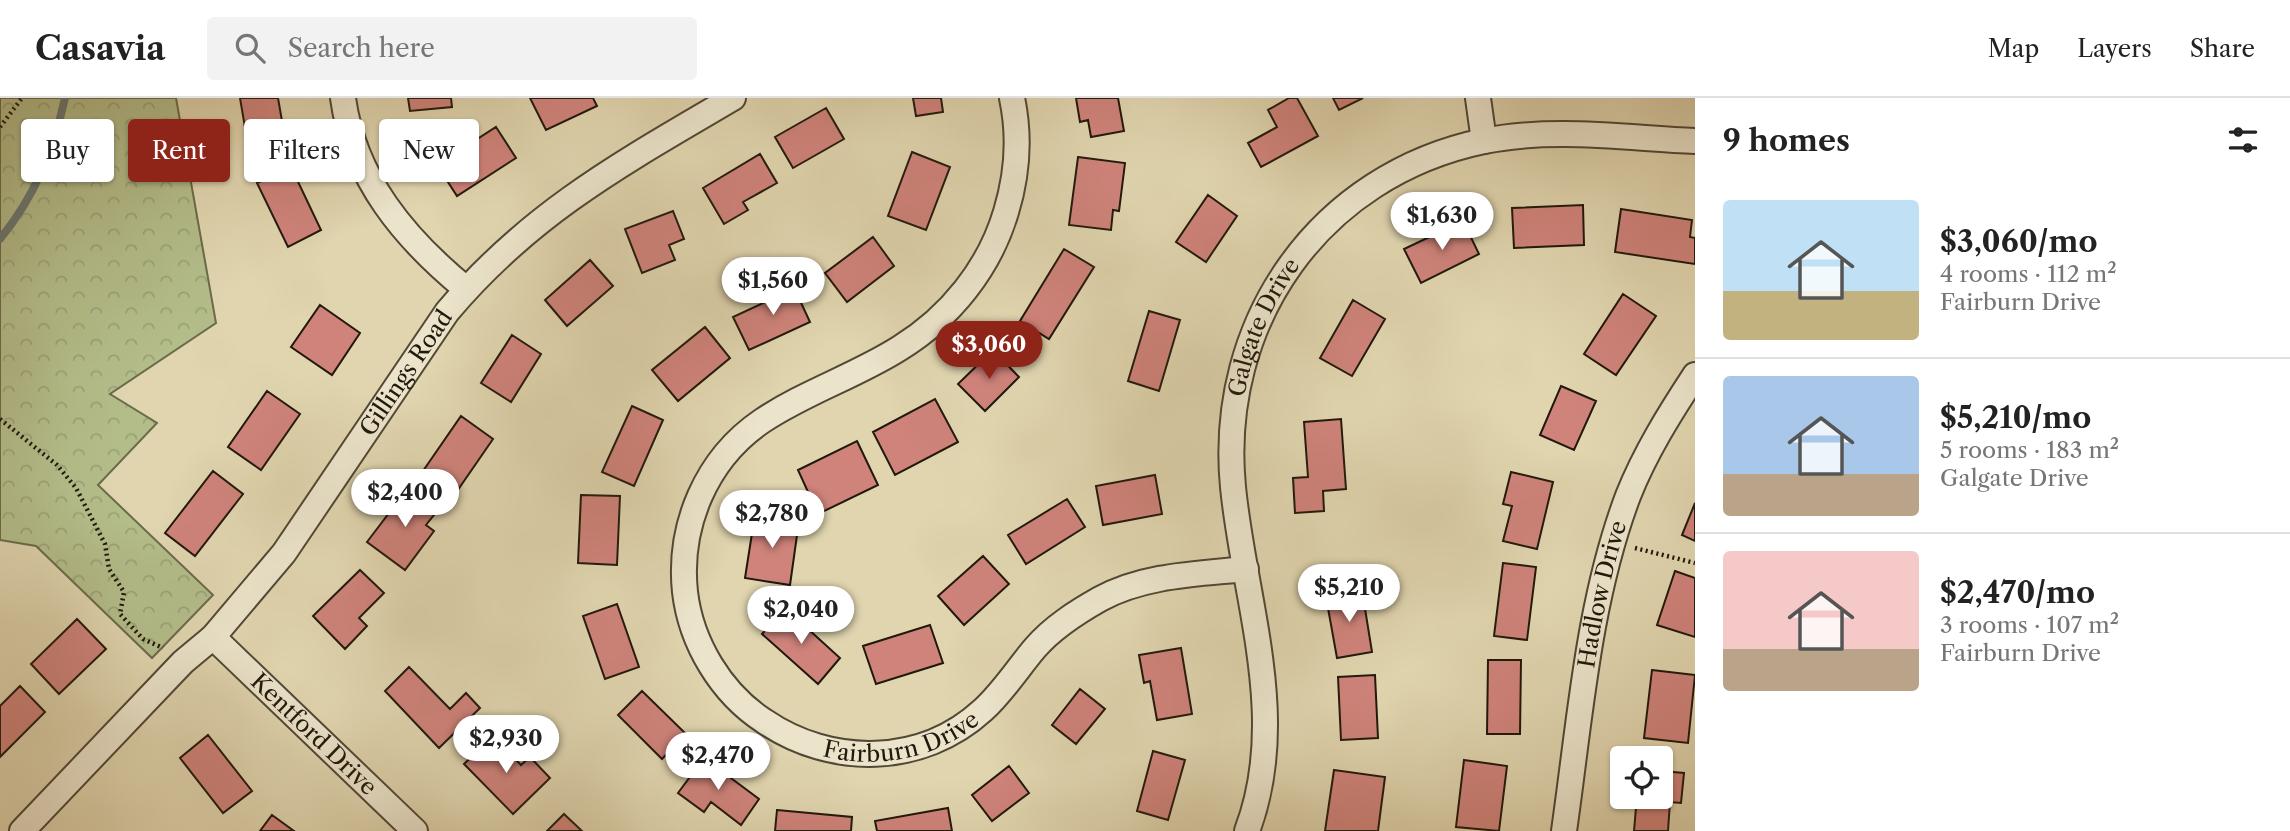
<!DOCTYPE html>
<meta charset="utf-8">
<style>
body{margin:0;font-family:"Libre Caslon Text",serif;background:#f2f2f2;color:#222;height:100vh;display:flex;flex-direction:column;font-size:26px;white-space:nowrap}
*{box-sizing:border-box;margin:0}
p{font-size:23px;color:#767676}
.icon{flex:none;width:38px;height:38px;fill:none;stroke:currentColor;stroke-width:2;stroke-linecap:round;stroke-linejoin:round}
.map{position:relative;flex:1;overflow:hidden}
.side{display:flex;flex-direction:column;background:#fff;width:595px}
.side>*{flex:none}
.banner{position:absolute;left:21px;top:21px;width:665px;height:63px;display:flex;gap:14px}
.tools{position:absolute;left:1610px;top:648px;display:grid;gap:14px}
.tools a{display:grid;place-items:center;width:63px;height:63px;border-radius:7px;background:#fff;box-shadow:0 2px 5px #0004;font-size:35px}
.price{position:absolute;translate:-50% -60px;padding:0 16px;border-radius:24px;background:#fff;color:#222;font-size:23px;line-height:46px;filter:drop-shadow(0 2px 4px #0008)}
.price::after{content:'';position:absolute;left:50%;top:42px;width:21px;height:16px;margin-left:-10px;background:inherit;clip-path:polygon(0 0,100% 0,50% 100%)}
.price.current{background:#8f2418;color:#fff}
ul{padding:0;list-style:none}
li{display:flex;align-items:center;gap:21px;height:175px;padding:0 28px}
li+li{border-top:2px solid #e0e0e0}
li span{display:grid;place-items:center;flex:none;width:196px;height:140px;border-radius:7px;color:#555}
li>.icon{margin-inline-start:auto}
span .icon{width:84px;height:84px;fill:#fffc;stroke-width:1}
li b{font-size:30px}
h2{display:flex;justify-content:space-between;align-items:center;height:84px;padding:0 28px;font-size:30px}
.chip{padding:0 24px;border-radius:7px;background:#fff;box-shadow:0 2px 5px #0004;font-size:24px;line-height:63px}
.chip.current{background:#8f2418;color:#fff}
header{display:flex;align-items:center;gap:42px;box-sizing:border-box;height:98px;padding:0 35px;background:#fff;border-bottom:2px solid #e0e0e0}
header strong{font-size:33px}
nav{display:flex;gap:38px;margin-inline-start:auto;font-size:24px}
.search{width:490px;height:63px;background:#f2f2f2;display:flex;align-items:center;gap:18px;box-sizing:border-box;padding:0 24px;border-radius:7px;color:#767676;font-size:26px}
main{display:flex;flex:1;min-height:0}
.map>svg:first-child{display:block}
.park{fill:url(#park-crowns);stroke:#6a6b4b;stroke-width:2}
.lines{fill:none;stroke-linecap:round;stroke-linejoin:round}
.stream{stroke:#697773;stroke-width:8}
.building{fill:#cf837b;stroke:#21190c;stroke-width:2}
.minor-casing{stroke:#514835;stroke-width:28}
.path{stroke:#21190c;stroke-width:4.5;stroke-dasharray:2 3.5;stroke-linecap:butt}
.minor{stroke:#ebe4cb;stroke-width:24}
.labels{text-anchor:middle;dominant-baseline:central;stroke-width:7;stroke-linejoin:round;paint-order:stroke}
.street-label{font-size:23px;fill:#21190c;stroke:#ebe4cb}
</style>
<header>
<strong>Casavia</strong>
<div class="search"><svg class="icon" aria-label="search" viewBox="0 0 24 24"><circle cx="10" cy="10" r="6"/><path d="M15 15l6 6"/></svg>Search here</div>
<nav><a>Map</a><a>Layers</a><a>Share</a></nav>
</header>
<main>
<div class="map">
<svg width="1695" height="733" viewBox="0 0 1695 733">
<defs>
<pattern id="park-crowns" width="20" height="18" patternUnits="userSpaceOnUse" patternTransform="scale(1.75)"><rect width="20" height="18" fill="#b3bd8a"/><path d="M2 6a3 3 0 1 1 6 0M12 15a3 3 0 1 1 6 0" fill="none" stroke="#9aa276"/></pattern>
</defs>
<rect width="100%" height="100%" fill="#e0d5af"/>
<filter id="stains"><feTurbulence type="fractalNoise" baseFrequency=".00286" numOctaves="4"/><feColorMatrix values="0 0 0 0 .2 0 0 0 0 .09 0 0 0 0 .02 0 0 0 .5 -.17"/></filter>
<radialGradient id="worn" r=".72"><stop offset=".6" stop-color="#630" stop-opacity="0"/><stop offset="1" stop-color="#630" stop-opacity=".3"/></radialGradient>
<path class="park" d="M0,0H176L216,225L110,296L157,325L98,387L213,497L152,560L36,448L0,442Z"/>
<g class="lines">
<path class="stream" d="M0,141C35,98 53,54 65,0"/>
</g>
<path class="building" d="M240,0H278L286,46L249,53Z
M408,0H451L452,9L410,13Z
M530,0H593L597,8L546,32Z
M913,0H941L943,14L916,18Z
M1076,0H1118L1124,33L1091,39L1088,22L1080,24Z
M1289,0H1297L1318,38L1261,69L1248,45L1277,29L1268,12Z
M1333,0H1363L1339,12Z
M826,10L844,41L793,70L775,39Z
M496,29L516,60L457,98L437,67Z
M912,54L950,69L926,132L888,118Z
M760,56L777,85L743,104L748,112L724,126L703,90Z
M1078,59L1125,65L1119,113L1113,112L1111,132L1069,127Z
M291,69L321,132L288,149L257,85Z
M1208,97L1237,118L1206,164L1176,144Z
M1583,107L1584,147L1514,150L1512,110Z
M1621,111L1692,122L1690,139L1695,140V166L1615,154Z
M673,113L684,141L669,147L675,162L642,175L625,131Z
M1463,123L1479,156L1421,185L1404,151Z
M873,139L894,168L847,204L825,175Z
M1064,151L1094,169L1049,241L1020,223Z
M590,162L613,188L567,228L545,202Z
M790,181L810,224L749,252L733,219L776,199L772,189Z
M1623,196L1656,218L1616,277L1584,256Z
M1353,202L1385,221L1352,278L1320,260Z
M320,207L360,235L332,277L291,249Z
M1149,213L1180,222L1159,293L1128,283Z
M705,229L730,260L678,303L652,272Z
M512,237L541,256L511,304L481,285Z
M993,252L1019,279L985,313L958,286Z
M1561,288L1596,303L1574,352L1540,337Z
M267,293L300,316L261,372L228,349Z
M935,301L958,344L895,377L873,334Z
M632,308L663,322L634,388L602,374Z
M461,318L493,341L455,396L423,373Z
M1341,321L1346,391L1323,393L1324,413L1295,415L1293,380L1308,379L1304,324Z
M857,343L878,387L818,416L798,372Z
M213,373L243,396L195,458L165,435Z
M1511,374L1553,384L1537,451L1503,443L1512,408L1503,406Z
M1155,377L1162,416L1103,427L1096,388Z
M408,390L438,412L426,427L434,433L405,472L367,444Z
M581,397L620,398L617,467L578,465Z
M1067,401L1085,429L1026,466L1008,437Z
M1695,405V443L1682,437Z
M755,416L799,423L790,487L745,480Z
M983,458L1009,486L964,527L938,498Z
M1503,465L1536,469L1527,542L1494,538Z
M360,472L384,495L359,520L367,528L345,551L313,518Z
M1675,473L1695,480V539L1657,527Z
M1362,492L1372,554L1337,560L1326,499Z
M617,506L639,569L605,581L583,518Z
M785,510L840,560L818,586L762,536Z
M77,521L106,551L59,596L31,566Z
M930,527L943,565L876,586L863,548Z
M1181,550L1192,616L1157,622L1150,583L1144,585L1139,557Z
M1488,562H1521L1520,636H1487Z
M409,569L450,611L466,595L480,610L439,650L385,593Z
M1652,572L1695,577L1688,645L1644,640Z
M1375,577L1378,640L1341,642L1338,579Z
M20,588L45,614L0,659V608Z
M1080,591L1105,611L1076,646L1052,627Z
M642,593L686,636L662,661L618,617Z
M208,637L252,693L223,715L180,660Z
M493,638L521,667L530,659L550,680L513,716L464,666Z
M1153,653L1185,662L1168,722L1137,713Z
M704,660L759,701L741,727L711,704L704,714L678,695Z
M1464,662L1507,668L1499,733L1456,729Z
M1009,668L1029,695L992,723L972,697Z
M1334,672L1385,679L1378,733H1325Z
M1661,673L1684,675L1681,705L1670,704L1668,733H1634L1637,698H1661Z
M948,710L952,733H877L875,723Z
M777,712L852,719L851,733H775Z
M564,716L582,733H547Z
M272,717L294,733H260Z"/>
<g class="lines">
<defs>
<g id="minor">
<path d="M343,0C354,81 405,141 466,191"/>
<path id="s1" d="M1012,0C1020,38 1017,78 1006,114C989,171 950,219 900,250C856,278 805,294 762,323C706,361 678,428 685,494C691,545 721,595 764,623C831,669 922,668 983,612C1003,594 1018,570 1035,550C1053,529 1077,514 1100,501C1144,477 1197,476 1246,471"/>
<path d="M1478,0L1484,43"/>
<path id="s2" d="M213,539L415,733"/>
<path id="s3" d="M22,733L183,564L213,539L284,455L447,214C530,115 624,64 733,0"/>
<path id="s4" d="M1247,733C1290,620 1244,502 1233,389C1217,223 1320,77 1484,43C1553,29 1626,40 1695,43"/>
<path id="s5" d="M1564,733C1580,622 1588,504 1628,398C1645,355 1670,315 1695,277"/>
</g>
</defs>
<use href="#minor" class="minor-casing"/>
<path class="path" d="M0,29L22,0
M0,321L57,367L76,390L105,446L109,471L124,494L120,516L143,541L163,550
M1635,450L1695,465"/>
<use href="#minor" class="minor"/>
</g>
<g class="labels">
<g class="street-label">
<text stroke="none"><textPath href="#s4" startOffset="514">Galgate Drive</textPath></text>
<text stroke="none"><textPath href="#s3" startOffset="600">Gillings Road</textPath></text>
<text stroke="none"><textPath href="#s5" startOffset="240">Hadlow Drive</textPath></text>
<text stroke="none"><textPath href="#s1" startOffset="947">Fairburn Drive</textPath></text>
<text stroke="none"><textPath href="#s2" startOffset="140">Kentford Drive</textPath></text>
</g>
</g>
<rect width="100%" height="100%" filter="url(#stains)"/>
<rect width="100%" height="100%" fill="url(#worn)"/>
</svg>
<div class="tools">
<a><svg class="icon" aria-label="locate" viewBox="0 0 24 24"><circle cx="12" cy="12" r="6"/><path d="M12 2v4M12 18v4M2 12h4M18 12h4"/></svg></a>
</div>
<b class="price" style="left:1442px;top:154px">$1,630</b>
<b class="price" style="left:773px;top:219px">$1,560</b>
<b class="price current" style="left:989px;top:283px">$3,060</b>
<b class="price" style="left:405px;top:431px">$2,400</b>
<b class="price" style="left:772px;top:452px">$2,780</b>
<b class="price" style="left:1349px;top:526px">$5,210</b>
<b class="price" style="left:801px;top:548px">$2,040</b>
<b class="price" style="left:506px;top:677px">$2,930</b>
<b class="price" style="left:718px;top:694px">$2,470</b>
<div class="banner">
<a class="chip">Buy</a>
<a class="chip current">Rent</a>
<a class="chip">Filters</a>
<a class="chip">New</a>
</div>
</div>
<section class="side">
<h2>9 homes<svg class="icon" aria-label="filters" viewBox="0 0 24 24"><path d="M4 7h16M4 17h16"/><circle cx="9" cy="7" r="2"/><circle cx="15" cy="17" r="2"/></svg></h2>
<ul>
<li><span style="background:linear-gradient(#bfe0f5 65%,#c2b280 0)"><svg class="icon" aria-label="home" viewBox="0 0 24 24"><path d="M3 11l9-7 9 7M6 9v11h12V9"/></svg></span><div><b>$3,060/mo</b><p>4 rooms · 112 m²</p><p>Fairburn Drive</p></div></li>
<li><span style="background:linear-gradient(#a9c7e8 70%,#b9a48a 0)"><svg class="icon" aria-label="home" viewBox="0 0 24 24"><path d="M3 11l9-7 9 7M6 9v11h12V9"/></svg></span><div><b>$5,210/mo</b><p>5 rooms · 183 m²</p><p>Galgate Drive</p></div></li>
<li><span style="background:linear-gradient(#f6c9c9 70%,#b9a48a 0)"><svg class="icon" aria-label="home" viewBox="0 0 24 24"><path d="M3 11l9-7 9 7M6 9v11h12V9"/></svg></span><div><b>$2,470/mo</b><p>3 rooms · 107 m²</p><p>Fairburn Drive</p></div></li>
</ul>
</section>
</main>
